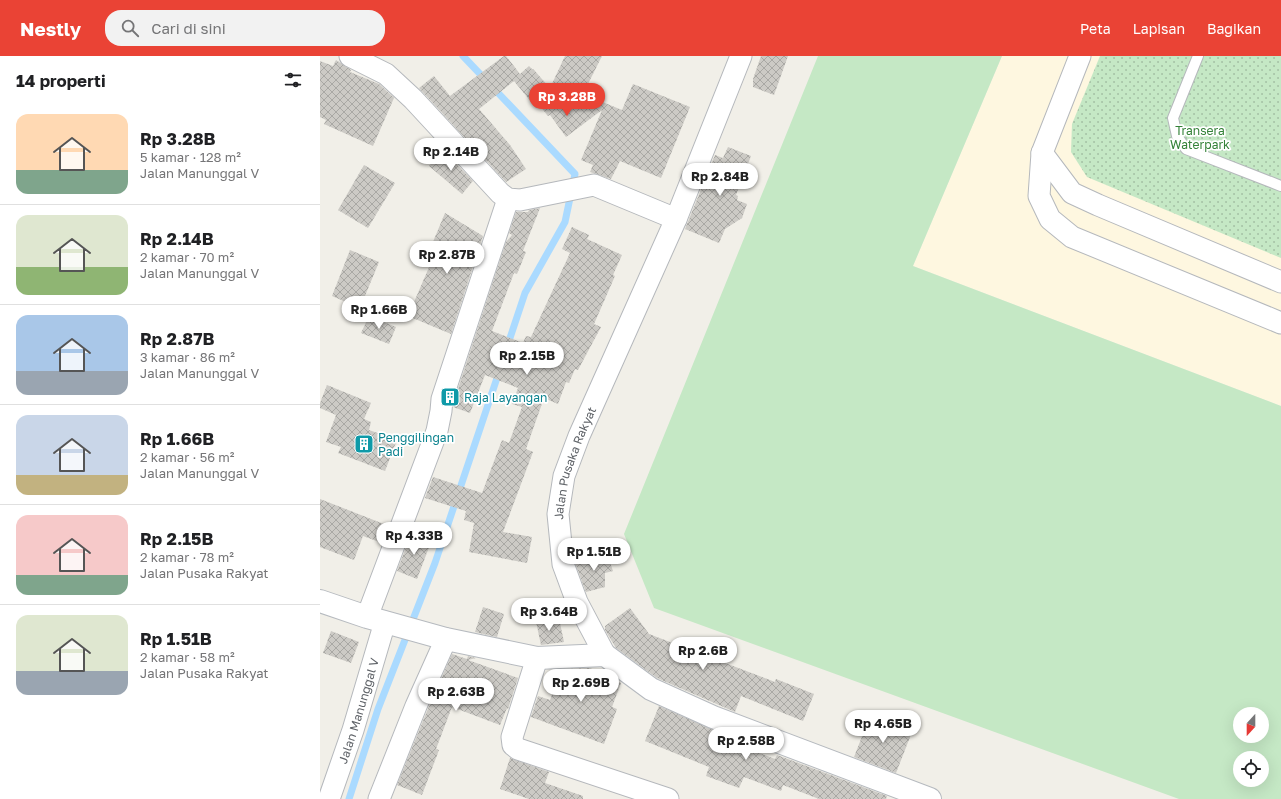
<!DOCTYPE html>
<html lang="id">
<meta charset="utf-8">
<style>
body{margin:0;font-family:"Golos Text",sans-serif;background:#f2f2f2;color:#202124;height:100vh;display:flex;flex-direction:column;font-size:15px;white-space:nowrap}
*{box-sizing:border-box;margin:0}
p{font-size:13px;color:#757577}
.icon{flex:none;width:22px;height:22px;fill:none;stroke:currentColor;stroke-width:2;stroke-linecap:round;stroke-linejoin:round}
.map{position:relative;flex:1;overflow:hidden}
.side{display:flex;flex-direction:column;background:#fff;width:320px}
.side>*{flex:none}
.needle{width:26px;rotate:201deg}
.tools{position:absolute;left:913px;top:651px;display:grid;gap:8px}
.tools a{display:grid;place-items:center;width:36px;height:36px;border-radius:50%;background:#fff;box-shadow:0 4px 16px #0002;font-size:20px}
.price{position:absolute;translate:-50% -34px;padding:0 9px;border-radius:14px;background:#fff;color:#222;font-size:13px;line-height:26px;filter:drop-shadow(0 1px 2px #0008)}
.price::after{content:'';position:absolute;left:50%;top:24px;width:12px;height:9px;margin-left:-6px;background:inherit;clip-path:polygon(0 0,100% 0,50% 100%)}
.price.current{background:#ea4335;color:#fff}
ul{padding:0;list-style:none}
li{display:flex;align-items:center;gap:12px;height:100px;padding:0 16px}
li+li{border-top:1px solid #e0e0e0}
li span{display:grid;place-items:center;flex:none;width:112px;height:80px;border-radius:12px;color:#555}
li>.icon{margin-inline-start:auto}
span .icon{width:48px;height:48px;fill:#fffc;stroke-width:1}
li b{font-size:17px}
h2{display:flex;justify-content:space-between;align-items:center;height:48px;padding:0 16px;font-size:17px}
header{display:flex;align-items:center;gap:24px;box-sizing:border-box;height:56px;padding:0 20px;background:#ea4335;color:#fff}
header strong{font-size:19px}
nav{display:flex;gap:22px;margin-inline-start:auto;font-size:14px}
.search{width:280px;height:36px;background:#f2f2f2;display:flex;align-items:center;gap:10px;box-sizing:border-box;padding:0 14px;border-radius:16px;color:#757577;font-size:15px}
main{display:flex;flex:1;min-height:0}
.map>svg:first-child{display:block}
.commercial{fill:#fef7e0}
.green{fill:#c5e8c5;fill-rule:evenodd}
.park{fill:url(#park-dots)}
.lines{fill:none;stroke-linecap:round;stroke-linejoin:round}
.stream{stroke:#aadaff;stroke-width:7}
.building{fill:url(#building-cross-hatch)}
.lane-casing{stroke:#b5b8bc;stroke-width:12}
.street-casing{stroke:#b5b8bc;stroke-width:23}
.secondary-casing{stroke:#b6babf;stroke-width:24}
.lane{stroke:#fff;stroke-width:10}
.street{stroke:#fff;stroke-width:21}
.secondary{stroke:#fff;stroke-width:22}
.labels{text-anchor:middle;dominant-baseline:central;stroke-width:3.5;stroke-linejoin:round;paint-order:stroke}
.park-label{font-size:12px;fill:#348238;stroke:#fff}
.culture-label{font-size:12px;fill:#0d838f;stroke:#fff;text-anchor:start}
.street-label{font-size:12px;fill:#5f6368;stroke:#fff}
</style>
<header>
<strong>Nestly</strong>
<div class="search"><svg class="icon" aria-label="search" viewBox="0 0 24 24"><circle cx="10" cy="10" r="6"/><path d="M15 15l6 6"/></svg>Cari di sini</div>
<nav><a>Peta</a><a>Lapisan</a><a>Bagikan</a></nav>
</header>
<main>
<section class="side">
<h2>14 properti<svg class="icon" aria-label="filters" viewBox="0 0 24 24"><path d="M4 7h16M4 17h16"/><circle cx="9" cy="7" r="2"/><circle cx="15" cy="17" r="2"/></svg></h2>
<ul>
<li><span style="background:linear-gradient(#ffd9b3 70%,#7fa58c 0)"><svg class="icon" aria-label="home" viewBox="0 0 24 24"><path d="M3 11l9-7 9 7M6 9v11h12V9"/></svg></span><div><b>Rp 3.28B</b><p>5 kamar · 128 m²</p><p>Jalan Manunggal V</p></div></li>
<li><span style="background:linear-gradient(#dfe7d0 65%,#8fb573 0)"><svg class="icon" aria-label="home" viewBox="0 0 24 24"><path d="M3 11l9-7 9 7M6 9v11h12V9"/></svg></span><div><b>Rp 2.14B</b><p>2 kamar · 70 m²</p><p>Jalan Manunggal V</p></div></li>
<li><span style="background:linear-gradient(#a9c7e8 70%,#9aa5b1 0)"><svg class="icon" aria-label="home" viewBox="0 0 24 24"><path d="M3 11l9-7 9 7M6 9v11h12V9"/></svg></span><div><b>Rp 2.87B</b><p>3 kamar · 86 m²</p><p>Jalan Manunggal V</p></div></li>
<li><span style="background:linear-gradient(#c9d6e8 75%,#c2b280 0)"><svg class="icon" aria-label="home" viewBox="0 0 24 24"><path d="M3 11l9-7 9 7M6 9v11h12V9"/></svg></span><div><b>Rp 1.66B</b><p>2 kamar · 56 m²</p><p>Jalan Manunggal V</p></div></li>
<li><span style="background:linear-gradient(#f6c9c9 75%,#7fa58c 0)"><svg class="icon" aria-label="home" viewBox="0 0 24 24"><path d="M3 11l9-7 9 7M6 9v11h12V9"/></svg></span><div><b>Rp 2.15B</b><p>2 kamar · 78 m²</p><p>Jalan Pusaka Rakyat</p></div></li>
<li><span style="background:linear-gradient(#dfe7d0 70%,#9aa5b1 0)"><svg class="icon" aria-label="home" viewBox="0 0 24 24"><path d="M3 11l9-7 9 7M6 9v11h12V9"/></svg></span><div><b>Rp 1.51B</b><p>2 kamar · 58 m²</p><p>Jalan Pusaka Rakyat</p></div></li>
</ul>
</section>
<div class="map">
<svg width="961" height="743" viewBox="0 0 961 743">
<defs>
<pattern id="park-dots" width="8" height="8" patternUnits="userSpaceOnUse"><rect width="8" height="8" fill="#c5e8c5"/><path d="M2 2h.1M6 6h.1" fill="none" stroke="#a3c0a4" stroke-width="1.8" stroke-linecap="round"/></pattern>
<pattern id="building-cross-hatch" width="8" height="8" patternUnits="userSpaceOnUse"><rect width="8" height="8" fill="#cccac5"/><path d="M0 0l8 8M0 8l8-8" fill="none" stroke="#a9a8a4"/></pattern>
</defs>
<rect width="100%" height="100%" fill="#f1efe8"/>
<path class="commercial" d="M682,0H961V350L593,210Z"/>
<path class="green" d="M498,0H682L593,210L961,350V743H859L334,552L304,478ZM920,658H942V680H920ZM920,702H942V724H920Z"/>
<path class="park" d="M780,0H961V202L767,121L751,96L752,68Z"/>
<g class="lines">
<path class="stream" d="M143,0L255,118L245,166L205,237L187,291
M29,743L58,653L115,507L179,316"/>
</g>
<path class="building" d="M184,0H186L200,18L209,10L212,13H213L230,32L245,0H282L263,38L302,54L313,28L370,51L341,122L300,105L291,123L270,116L273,109L261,104L282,54L246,81L230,59L228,60L220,50L216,52L194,25L159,53L190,89L206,113L186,126L99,32L114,20L130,40Z
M441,0H468L454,39L433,31V23Z
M16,4L31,14L30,16L59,28L74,42L53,90L4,68L6,64L0,61V5L13,10Z
M408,91L431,100L416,139L418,140L417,144L427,148L422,162L405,173L399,187L365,173L395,99L403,102Z
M123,94L153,125L142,138L109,110Z
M44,109L75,127L48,172L18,154Z
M220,152L203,195L206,196L197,218L194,217L172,275L203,287L206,280L211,281L250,197L242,193L252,171L269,179L267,183L302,199L293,219L295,220L274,268L281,271L258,314L255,313L249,327L246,326L238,348L224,342L206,393L213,396L183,476L212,481L207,507L149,496L154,467L144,464L146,455L105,442L113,421L162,437L182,384L189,387L202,351L192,348L198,332L165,319L150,357L133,351L134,345L186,186L192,179L189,177L196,156H208L209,154Z
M125,157L163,180L131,278L88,260L116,195L110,193Z
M30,194L59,206L40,252L12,240Z
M49,260L76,271L69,288L41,277Z
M7,329L51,347L44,363L51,366L49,374L77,384L65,415L18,397L21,391L6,386L16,359L0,352V347Z
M0,443L69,470L62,487L43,480L34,504L0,491Z
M91,478L111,486L97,523L77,515Z
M287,497L293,515L285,517V531L266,536L255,507Z
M163,551L184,558L177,581L155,576Z
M310,552L329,578L455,626L456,623L494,638L483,665L421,640L415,656L337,622L296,592L285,574V570Z
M215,561L240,567L244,586L221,589Z
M11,575L39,586L31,607L3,597Z
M132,598L147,603L148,600L156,602L148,604L198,622L188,653L187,652L180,669L132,651L116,693L119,694L102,739L77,729L107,655Z
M270,612L295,622L301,627L292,651L297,653L284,688L211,661L218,640L230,644L242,613Z
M339,650L406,679L405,684L455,703L457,699L567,740L566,743H499L463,729L461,735L424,721L419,732L386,720L389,711L325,685Z
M550,660L592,676L576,717L534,701Z
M190,702L229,716L225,727L263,740V743H209L180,733Z"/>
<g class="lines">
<defs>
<path id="lane" d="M878,0L853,62L857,80L866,93L961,130"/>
<g id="street">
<path d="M30,0L66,18L93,43L180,137L188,143L200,144L274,129L356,163"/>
<path d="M760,0L722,97L719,140L730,163L752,181L961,267"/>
<path d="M722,97L752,137L778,149L961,226"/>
<path d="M47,561L117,375L121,355L122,343L188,143"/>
<path id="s1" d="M285,599L257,546L243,508L238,458L244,420L259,380L356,163L421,0"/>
<path d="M217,602L192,681L193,689L198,693L348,743"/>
<path id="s2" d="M9,743L33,674L65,566"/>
<path d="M59,743L96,650L126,583"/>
</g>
<path id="secondary" d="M0,545L47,561L126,583L217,602L285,599L331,633L393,661L610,743"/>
</defs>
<use href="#lane" class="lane-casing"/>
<use href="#street" class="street-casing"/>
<use href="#secondary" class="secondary-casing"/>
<use href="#lane" class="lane"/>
<use href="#street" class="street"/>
<use href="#secondary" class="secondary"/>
</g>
<defs>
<symbol id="building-square" viewBox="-11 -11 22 22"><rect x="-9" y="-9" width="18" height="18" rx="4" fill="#0f9aa8" stroke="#fff"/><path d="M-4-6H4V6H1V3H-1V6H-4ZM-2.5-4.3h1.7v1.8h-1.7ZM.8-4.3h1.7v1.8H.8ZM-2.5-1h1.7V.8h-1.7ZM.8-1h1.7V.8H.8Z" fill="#fff"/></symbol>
</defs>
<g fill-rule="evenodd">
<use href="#building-square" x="119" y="330" width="22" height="22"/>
<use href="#building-square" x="33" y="377" width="22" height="22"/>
</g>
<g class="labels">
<g class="park-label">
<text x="880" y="74">Transera<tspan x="880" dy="14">Waterpark</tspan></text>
</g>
<g class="culture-label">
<text x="144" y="341">Raja Layangan</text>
<text x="58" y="381">Penggilingan<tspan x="58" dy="14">Padi</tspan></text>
</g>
<g class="street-label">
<text stroke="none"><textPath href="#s1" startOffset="204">Jalan Pusaka Rakyat</textPath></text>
<text stroke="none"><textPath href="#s2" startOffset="93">Jalan Manunggal V</textPath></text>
</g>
</g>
</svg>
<div class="tools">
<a><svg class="needle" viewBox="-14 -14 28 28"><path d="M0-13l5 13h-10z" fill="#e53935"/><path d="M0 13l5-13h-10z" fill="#757577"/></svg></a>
<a><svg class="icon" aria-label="locate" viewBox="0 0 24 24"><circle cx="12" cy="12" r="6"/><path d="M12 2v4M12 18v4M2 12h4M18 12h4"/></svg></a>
</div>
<b class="price current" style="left:247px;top:61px">Rp 3.28B</b>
<b class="price" style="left:131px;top:116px">Rp 2.14B</b>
<b class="price" style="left:400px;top:141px">Rp 2.84B</b>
<b class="price" style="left:127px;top:219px">Rp 2.87B</b>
<b class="price" style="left:59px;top:274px">Rp 1.66B</b>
<b class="price" style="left:207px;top:320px">Rp 2.15B</b>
<b class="price" style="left:94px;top:500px">Rp 4.33B</b>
<b class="price" style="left:274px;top:516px">Rp 1.51B</b>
<b class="price" style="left:229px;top:576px">Rp 3.64B</b>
<b class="price" style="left:383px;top:615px">Rp 2.6B</b>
<b class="price" style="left:261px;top:647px">Rp 2.69B</b>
<b class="price" style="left:136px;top:656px">Rp 2.63B</b>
<b class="price" style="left:563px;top:688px">Rp 4.65B</b>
<b class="price" style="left:426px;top:705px">Rp 2.58B</b>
</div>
</main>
